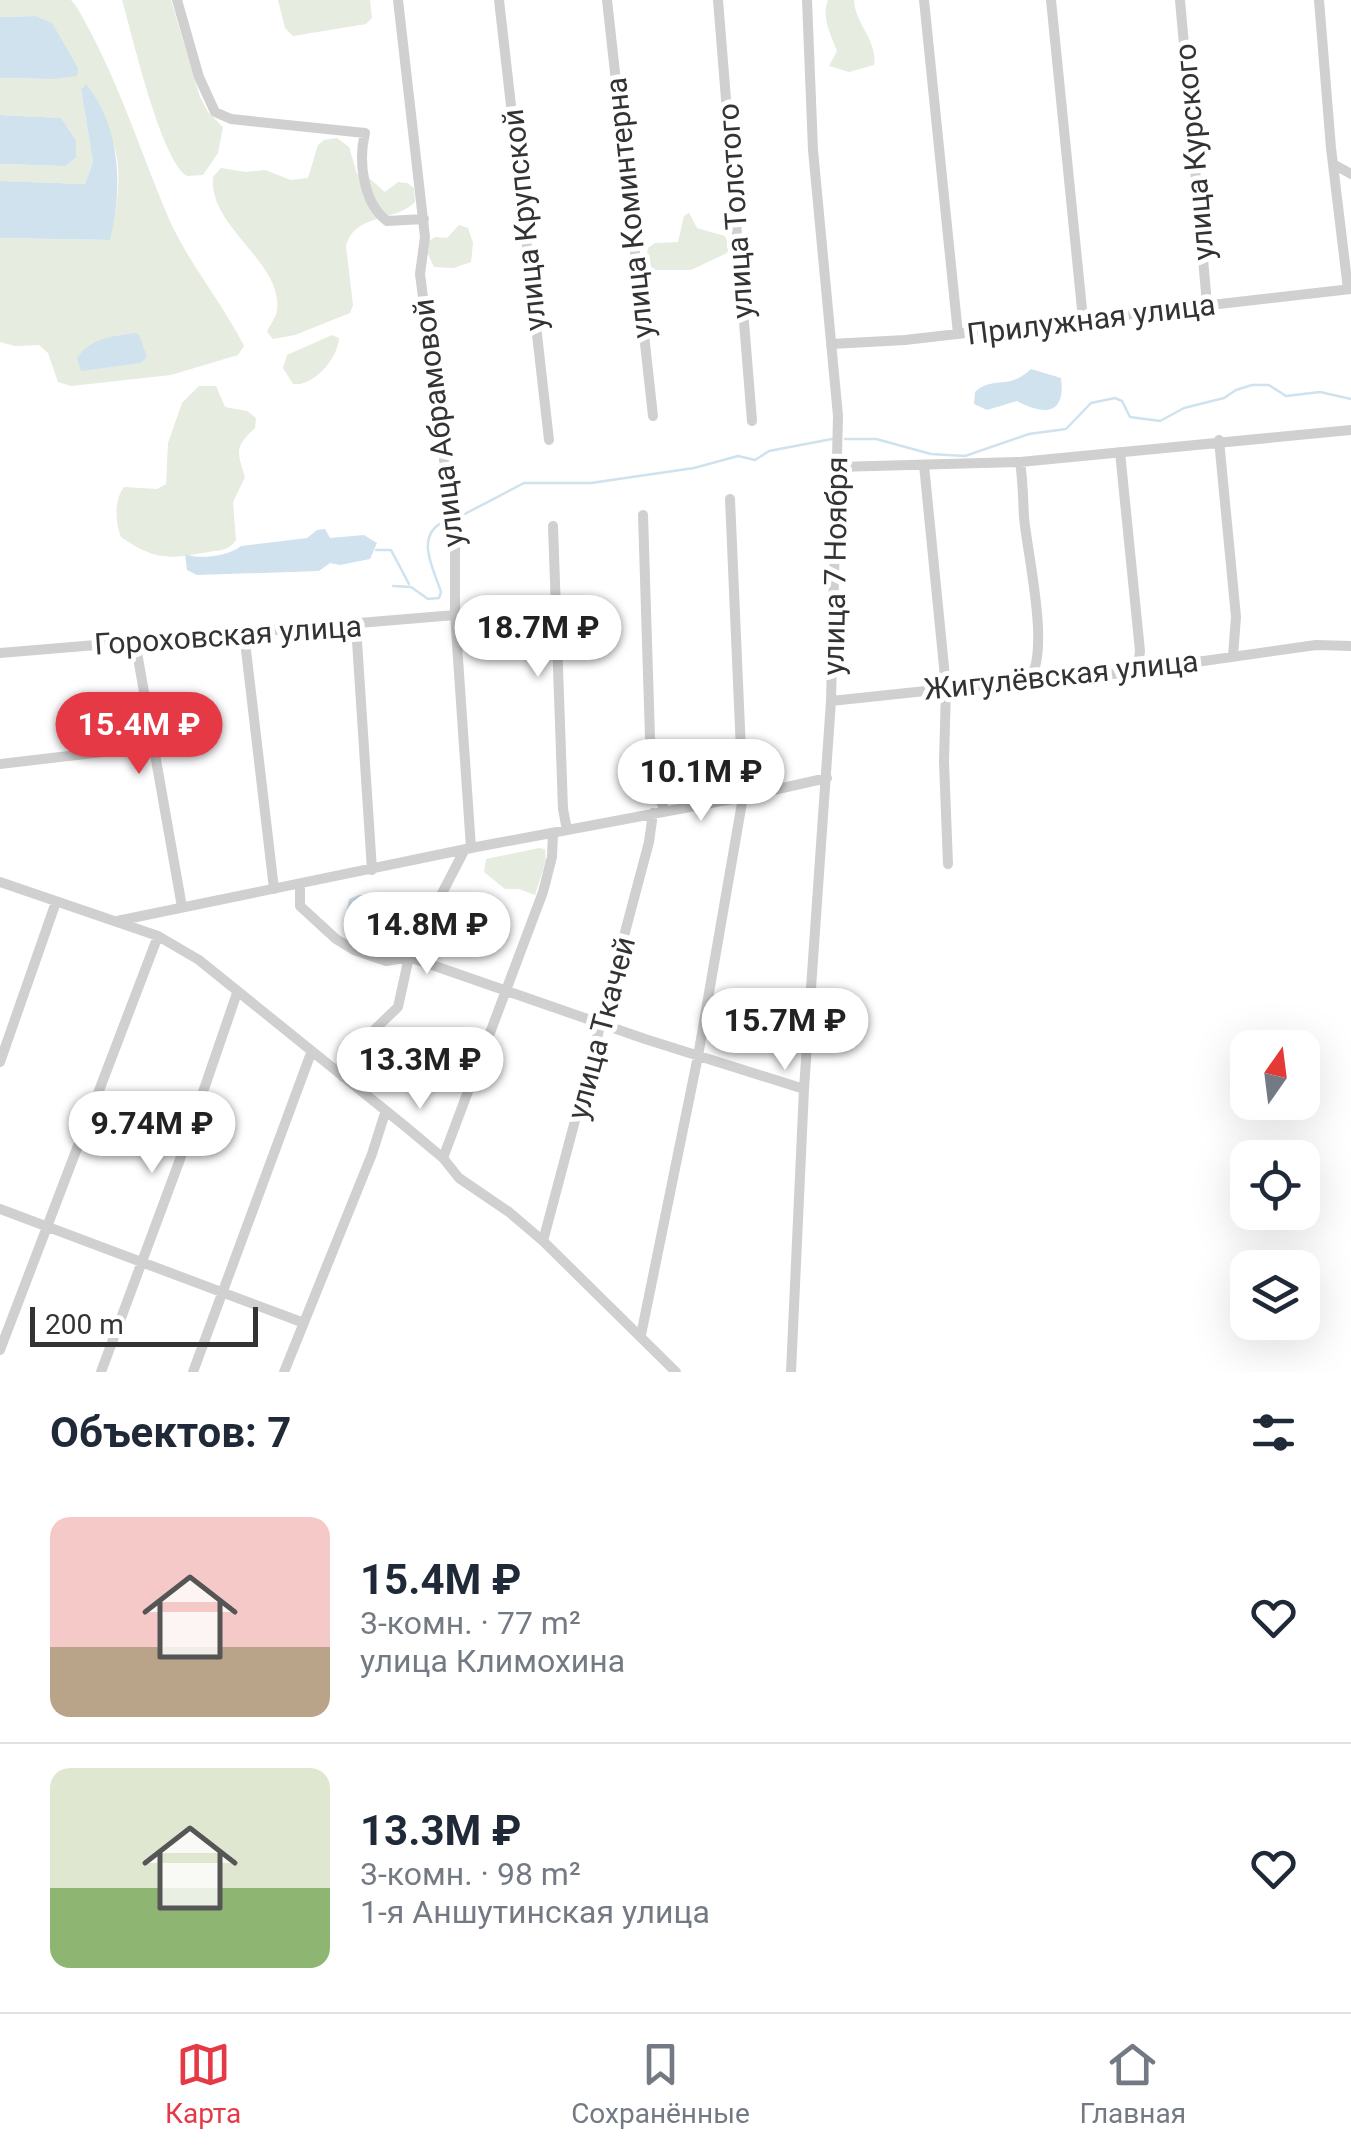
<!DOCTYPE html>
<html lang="ru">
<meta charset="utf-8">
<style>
body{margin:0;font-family:Roboto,sans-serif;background:#f6f6f7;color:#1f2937;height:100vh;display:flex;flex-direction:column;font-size:38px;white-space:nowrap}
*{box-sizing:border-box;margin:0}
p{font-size:32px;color:#747a83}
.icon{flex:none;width:55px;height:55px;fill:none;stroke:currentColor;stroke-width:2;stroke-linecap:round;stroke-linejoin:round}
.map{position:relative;height:1372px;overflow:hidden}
.side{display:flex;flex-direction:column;background:#fff;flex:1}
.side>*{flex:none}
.needle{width:65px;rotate:14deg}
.tools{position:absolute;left:1230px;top:1030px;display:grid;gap:20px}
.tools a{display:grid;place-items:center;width:90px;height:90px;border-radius:20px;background:#fff;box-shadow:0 10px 40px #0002;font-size:50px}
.scale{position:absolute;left:30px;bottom:25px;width:228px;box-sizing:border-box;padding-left:10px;border:5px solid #333;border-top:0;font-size:28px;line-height:35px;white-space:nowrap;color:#333;-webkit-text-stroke:8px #fff;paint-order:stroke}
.price{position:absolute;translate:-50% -85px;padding:0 22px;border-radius:35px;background:#fff;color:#222;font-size:32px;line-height:65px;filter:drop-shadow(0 2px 5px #0008)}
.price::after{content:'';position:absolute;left:50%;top:60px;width:30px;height:22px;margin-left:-15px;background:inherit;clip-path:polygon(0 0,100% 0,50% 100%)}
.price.on{background:#e63946;color:#fff}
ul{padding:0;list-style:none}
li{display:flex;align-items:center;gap:30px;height:250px;padding:0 50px}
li+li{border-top:2px solid #e0e1e3}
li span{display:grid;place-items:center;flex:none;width:280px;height:200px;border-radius:20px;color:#555}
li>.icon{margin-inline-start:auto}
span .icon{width:120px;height:120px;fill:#fffc;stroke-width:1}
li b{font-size:42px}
h2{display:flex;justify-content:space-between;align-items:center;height:120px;padding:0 50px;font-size:42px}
.tab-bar{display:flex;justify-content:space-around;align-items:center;height:140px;border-top:2px solid #e0e1e3;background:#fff;font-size:28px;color:#747a83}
.tab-bar a{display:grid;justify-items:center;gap:5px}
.tab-bar .on{color:#e63946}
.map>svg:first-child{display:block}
.green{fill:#e6ecdf}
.water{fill:#cfe2ee}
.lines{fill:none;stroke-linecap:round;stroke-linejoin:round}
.stream{stroke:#cfe2ee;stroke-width:2.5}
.minor{stroke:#d0d0d0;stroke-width:10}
.labels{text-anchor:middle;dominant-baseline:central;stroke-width:10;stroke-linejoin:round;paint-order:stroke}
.street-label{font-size:30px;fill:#333;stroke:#fff}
</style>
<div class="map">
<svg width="1351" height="1372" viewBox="0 0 1351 1372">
<rect width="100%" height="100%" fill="#fff"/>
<path class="green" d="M0,0H71L76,6C116,73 139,148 169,219C189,264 222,302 244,346L238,355L171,375L71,386L58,382L48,353L39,345L15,346L0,342V238L109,240C117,211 123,175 114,145C109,127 92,107 81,91L93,162L85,184L0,181V164L65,166L76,158V140L61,118L0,115V78L53,79L34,16L0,17Z
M122,0H171L200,97L208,112L223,127L218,153L203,175L187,176C161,161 132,34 122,0Z
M278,0H370L372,18L366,24L293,36L285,28Z
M828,0H854C855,24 878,41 874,65L849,72L829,66L837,51C831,35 821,17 828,0Z
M337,138L349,147L357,174L369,178L385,192L398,182L407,183L414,188L415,202C394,223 356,212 346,246L353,305L350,313L295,335L273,339L267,332C270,324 276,318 277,310C283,262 208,227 213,177L221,168L246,172L265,170L291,180L308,178L318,145L324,140Z
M689,213L697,228L725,236L729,247L727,253L691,270H651L646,259L648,248L655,243L678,242L684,216Z
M459,225L468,228L473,243L471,262L454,268L434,267L428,254L429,241L435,237L447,238Z
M332,335L339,338C338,358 314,387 293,384L283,368L287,355Z
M199,386H216L225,407L247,411L256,418L255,428C234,448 237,451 245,477L233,502L236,540C229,551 220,550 208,552C170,559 155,561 121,537C115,522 114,500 124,487L157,489L166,484L168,443L182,403Z
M539,848L545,849L546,861L535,895L519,889H505L484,872L486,859Z"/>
<path class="water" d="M35,16L52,23L78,68L77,76L53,79L0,78V17Z
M86,84C121,127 123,188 110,240L0,238V181L85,184L93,162L81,90Z
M0,115L61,118L76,140V158L65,166L0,164Z
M135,333L139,335L147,357L140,363L81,371L77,358C92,337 111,337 135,333Z
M1031,369L1061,378C1066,416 1043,415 1017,401L987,410L974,404L975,392C994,375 1008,391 1031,369Z
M325,529L330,538L364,535L377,543L370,559L340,565L330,563L319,571L197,575L187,570L185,554C199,560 229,556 241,546L307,538L317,530Z
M359,895H401L410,899L402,913L356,914L347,910L349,899Z"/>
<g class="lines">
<path class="stream" d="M845,439H876L931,454L965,456L1029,434L1066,429L1091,403L1115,398L1122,401L1130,417L1160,421L1184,408L1224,398L1236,390L1252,385H1269L1286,396L1320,392L1351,399
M457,518L524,483H591L694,468L738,456L755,460L769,451L832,439
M376,550H391L409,584
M393,586L411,587L428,599L439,598L441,592C433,567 413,534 447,520"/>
<path class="minor" d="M177,0L199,77L215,112L231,119L365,133C358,161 363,203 387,221L424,219
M398,0L425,237L420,274L455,544V615L471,848
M499,0L549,440
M607,0L653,416
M718,0L752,421
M924,0L958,334
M1051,0L1083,319
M1180,0L1207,304
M1319,0L1331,148L1348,289
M1333,164L1351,174
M831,344L905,340L1351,289
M1219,440L1236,617L1233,656
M1120,452L1140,651L1137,673
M1020,462C1023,481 1023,499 1024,517C1027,553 1051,652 1029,680
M924,465L946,687L944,762L948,864
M837,467L1020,462L1351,430
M643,515L651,769L664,810
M553,526L563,809L567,830
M356,626L372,870
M244,633L274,889
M135,641L182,907
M0,653L455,615
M831,701L1029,680L1057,682L1316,645L1351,646
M0,764L154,746
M0,882L158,936L199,960L406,1127L443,1158L459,1178L509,1212L543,1241L676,1372
M300,884V906L336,939L354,950L386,961L409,957L645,1039L804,1089
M117,921L471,848L743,797L827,778
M0,1062L56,902
M343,1077L371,1033L398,1007L409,957L465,849
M443,1158L543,892L552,857L553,833
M0,1209L304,1323
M543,1241L649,842L653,813
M641,1335L698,1056L743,797L730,499
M0,1350L158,936
M101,1372L179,1162L237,993
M193,1372L311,1053
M284,1372L372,1154L385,1113
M791,1372L804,1089L831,701L838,416L813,150L807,0"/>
</g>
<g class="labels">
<g class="street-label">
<text transform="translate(1194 152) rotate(-95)">улица Курского</text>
<text transform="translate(629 208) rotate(-96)">улица Коминтерна</text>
<text transform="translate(735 211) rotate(-94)">улица Толстого</text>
<text transform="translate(524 220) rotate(-96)">улица Крупской</text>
<text transform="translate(1091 319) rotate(-7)">Прилужная улица</text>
<text transform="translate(438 423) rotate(-97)">улица Абрамовой</text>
<text transform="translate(835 566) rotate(-89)">улица 7 Ноября</text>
<text transform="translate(228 635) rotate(-4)">Гороховская улица</text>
<text transform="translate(1061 675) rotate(-6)">Жигулёвская улица</text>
<text transform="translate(601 1028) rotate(-75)">улица Ткачей</text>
</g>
</g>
</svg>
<div class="tools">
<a><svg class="needle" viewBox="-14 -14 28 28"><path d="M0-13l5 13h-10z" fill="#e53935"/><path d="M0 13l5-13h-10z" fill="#747a83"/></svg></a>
<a><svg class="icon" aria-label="locate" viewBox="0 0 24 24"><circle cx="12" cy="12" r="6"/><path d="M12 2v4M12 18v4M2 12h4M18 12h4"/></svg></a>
<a><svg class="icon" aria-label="layers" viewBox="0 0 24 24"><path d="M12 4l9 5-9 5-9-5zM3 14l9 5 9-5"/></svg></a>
</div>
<div class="scale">200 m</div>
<b class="price" style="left:538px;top:680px">18.7M ₽</b>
<b class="price on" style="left:139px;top:777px">15.4M ₽</b>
<b class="price" style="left:701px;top:824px">10.1M ₽</b>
<b class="price" style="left:427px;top:977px">14.8M ₽</b>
<b class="price" style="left:785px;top:1073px">15.7M ₽</b>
<b class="price" style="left:420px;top:1112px">13.3M ₽</b>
<b class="price" style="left:152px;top:1176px">9.74M ₽</b>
</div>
<section class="side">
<h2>Объектов: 7<svg class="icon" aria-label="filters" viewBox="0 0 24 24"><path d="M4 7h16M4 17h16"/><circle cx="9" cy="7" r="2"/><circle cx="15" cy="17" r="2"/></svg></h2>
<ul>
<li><span style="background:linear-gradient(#f6c9c9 65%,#b9a48a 0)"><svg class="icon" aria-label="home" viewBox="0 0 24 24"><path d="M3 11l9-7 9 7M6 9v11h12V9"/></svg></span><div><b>15.4M ₽</b><p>3-комн. · 77 m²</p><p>улица Климохина</p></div><svg class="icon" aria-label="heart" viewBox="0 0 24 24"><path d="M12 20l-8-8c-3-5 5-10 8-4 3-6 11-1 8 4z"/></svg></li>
<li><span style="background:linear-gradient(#dfe7d0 60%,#8fb573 0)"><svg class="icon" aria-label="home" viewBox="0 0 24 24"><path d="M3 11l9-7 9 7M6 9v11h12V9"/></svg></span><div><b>13.3M ₽</b><p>3-комн. · 98 m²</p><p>1-я Аншутинская улица</p></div><svg class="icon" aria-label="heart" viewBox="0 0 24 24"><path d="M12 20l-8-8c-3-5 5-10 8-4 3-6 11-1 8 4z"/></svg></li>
</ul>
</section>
<nav class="tab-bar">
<a class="on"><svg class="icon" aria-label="map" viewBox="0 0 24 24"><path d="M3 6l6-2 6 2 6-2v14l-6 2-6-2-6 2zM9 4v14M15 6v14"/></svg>Карта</a>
<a><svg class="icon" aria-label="saved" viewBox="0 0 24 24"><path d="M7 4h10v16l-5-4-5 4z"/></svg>Сохранённые</a>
<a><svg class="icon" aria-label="home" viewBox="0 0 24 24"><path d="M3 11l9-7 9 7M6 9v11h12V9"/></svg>Главная</a>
</nav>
